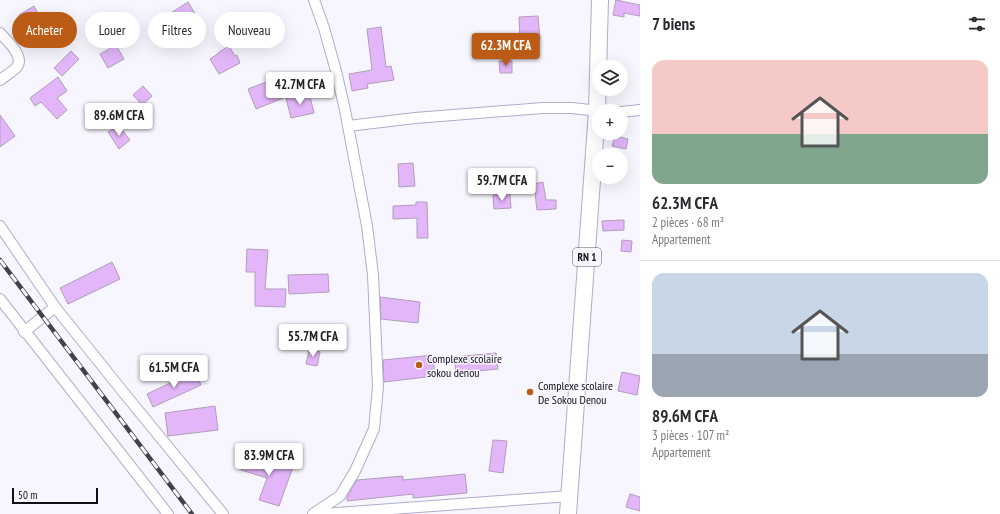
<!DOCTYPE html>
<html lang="fr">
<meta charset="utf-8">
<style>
body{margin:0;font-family:"PT Sans Narrow",sans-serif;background:#f2f2f3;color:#2b2b33;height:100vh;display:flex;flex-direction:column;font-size:15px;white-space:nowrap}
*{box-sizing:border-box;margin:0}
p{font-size:13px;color:#7c7c81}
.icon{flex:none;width:22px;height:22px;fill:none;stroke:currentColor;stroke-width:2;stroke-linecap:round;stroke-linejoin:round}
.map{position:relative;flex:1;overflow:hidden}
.side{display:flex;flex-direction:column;background:#fff;width:360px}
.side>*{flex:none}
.top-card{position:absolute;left:12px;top:12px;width:380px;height:36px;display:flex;gap:8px}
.controls{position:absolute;left:592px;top:60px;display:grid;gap:8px}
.controls a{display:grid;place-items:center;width:36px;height:36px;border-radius:50%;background:#fff;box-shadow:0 4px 16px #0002;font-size:20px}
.scale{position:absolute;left:12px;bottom:10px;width:86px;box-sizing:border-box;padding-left:4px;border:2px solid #100e1a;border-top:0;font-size:11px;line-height:14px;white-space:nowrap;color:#100e1a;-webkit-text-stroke:3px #f7f6fe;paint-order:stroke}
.price{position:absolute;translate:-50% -34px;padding:0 9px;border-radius:4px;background:#fff;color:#222;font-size:13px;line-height:26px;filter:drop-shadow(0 1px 2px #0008)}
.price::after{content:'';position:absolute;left:50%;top:24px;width:12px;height:9px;margin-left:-6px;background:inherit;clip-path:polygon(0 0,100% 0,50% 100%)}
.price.active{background:#bb5b15;color:#fff}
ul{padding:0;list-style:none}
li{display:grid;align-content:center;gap:8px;height:212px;padding:0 12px}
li+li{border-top:1px solid #e1e1e2}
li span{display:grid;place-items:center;height:124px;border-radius:12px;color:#555}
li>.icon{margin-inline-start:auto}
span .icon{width:72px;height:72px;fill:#fffc;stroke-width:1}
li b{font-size:17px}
h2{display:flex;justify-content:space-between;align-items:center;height:48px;padding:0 12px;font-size:17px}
.chip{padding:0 14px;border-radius:18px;background:#fff;box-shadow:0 4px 16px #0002;font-size:14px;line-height:36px}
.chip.active{background:#bb5b15;color:#fff}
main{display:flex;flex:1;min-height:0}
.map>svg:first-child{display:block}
.building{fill:#e2b6f8;stroke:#b19dbb}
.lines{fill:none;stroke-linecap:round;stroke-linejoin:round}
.minor-casing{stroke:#afacce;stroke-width:12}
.primary-casing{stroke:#afacce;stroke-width:18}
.minor{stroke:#fff;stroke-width:10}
.primary{stroke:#fff;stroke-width:16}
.rail-casing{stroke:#43414d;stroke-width:4.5}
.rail{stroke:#f7f6fe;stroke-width:3;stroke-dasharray:9;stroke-linecap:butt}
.poi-dot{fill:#bb5b15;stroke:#f7f6fe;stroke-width:1.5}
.labels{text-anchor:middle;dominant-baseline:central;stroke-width:3;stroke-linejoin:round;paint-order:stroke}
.shield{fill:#f7f6fe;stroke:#55545e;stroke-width:1}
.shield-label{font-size:11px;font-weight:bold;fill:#100e1a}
.poi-label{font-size:12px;fill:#100e1a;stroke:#f7f6fe;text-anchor:start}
</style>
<main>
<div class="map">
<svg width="640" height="514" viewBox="0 0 640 514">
<rect width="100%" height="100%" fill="#f7f6fe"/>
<path class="building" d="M616,0L640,5V16L624,13V17L613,15Z
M188,2L197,17L180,28L171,13Z
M34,6L46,28L31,37L19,15Z
M538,16L540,39L520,40L519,17Z
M381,27L386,67L391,66L394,80L367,84L368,88L352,91L349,74L372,70L367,29Z
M116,45L124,59L108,68L100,54Z
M229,46L235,56L237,55L240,63L219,74L210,59L219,53V52Z
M71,51L79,59L62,76L54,68Z
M499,61H512V73H500Z
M284,75L291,95L256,109L248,89Z
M58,77L67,91L57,98L67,110L57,119L41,102L35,106L30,98Z
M143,86L152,96L142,105L133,95Z
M309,93L314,113L291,118L286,98Z
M0,115L15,136L0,147Z
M119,126L130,140L119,149L108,132Z
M615,136L628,139L626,149L612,146Z
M413,163L415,186L399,187L398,164Z
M543,182L546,200H556V209L537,210L534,184Z
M510,194L511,208L494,209L493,195Z
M416,202H427L428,238H417V218L393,219V206L416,205Z
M624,220V230L603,231L602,221Z
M622,240L632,241L631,252L621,251Z
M247,249L268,250L265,289H286L285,307L255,306V272H246Z
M112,262L120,279L68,304L60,288Z
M328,274L329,292L289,294L288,275Z
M380,297L420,302L418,323L381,319Z
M309,350L320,352L317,366L306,364Z
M496,353L498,369L456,373L454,357Z
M433,355L435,376L384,382L383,360Z
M195,371L201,385L153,407L147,394Z
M622,372L640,376L637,395L618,391Z
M215,406L218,430L168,436L165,413Z
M493,440L507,441L503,473L489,471Z
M247,452L293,467L279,506L259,500L267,478L241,470Z
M465,474L467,493L413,498V494L347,501V497L357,480L403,476V480Z
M630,494L640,497V511L626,507Z"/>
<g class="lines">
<defs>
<path id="minor" d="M0,33C7,41 26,57 16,68C12,72 5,76 0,80
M621,112L640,110
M348,126L415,118L543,108H572L599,111
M0,226L55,307L128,398L223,514
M0,299L168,514
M24,332L55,307
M313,514L340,496L355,471L374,429L378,387L373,275L367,226L345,110L336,71L324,28L314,0
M323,514L570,496"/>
<path id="primary" d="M568,514L597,111L600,0"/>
</defs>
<use href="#minor" class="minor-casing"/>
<use href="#primary" class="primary-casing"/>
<use href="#minor" class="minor"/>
<use href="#primary" class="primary"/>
<defs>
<path id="rail" d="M0,260L192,514"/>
</defs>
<use href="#rail" class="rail-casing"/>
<use href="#rail" class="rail"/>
</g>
<g class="poi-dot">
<circle cx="419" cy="365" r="4"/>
<circle cx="530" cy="392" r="4"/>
</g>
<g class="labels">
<rect class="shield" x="573" y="248" width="28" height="18" rx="3"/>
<g class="shield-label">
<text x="587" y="257">RN 1</text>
</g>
<g class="poi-label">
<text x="427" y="358">Complexe scolaire<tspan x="427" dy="14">sokou denou</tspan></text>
<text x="538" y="385">Complexe scolaire<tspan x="538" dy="14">De Sokou Denou</tspan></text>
</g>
</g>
</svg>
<div class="controls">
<a><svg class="icon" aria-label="layers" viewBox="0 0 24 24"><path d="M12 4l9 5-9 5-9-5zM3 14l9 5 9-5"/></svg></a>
<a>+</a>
<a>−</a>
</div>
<div class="scale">50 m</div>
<b class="price active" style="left:506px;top:67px">62.3M CFA</b>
<b class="price" style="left:300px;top:106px">42.7M CFA</b>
<b class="price" style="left:119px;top:137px">89.6M CFA</b>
<b class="price" style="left:502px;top:202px">59.7M CFA</b>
<b class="price" style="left:313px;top:358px">55.7M CFA</b>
<b class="price" style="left:174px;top:389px">61.5M CFA</b>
<b class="price" style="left:269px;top:477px">83.9M CFA</b>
<div class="top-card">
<a class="chip active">Acheter</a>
<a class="chip">Louer</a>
<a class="chip">Filtres</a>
<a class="chip">Nouveau</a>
</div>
</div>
<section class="side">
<h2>7 biens<svg class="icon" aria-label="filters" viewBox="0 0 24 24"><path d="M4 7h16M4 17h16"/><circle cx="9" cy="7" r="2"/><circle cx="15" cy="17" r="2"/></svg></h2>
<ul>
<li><span style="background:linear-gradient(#f6c9c9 60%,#7fa58c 0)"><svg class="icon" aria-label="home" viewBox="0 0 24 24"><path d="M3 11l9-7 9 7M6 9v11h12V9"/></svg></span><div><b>62.3M CFA</b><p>2 pièces · 68 m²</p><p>Appartement</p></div></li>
<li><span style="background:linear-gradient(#c9d6e8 65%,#9aa5b1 0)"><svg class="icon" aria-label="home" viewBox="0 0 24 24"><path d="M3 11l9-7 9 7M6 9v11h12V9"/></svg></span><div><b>89.6M CFA</b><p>3 pièces · 107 m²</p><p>Appartement</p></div></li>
</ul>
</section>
</main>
